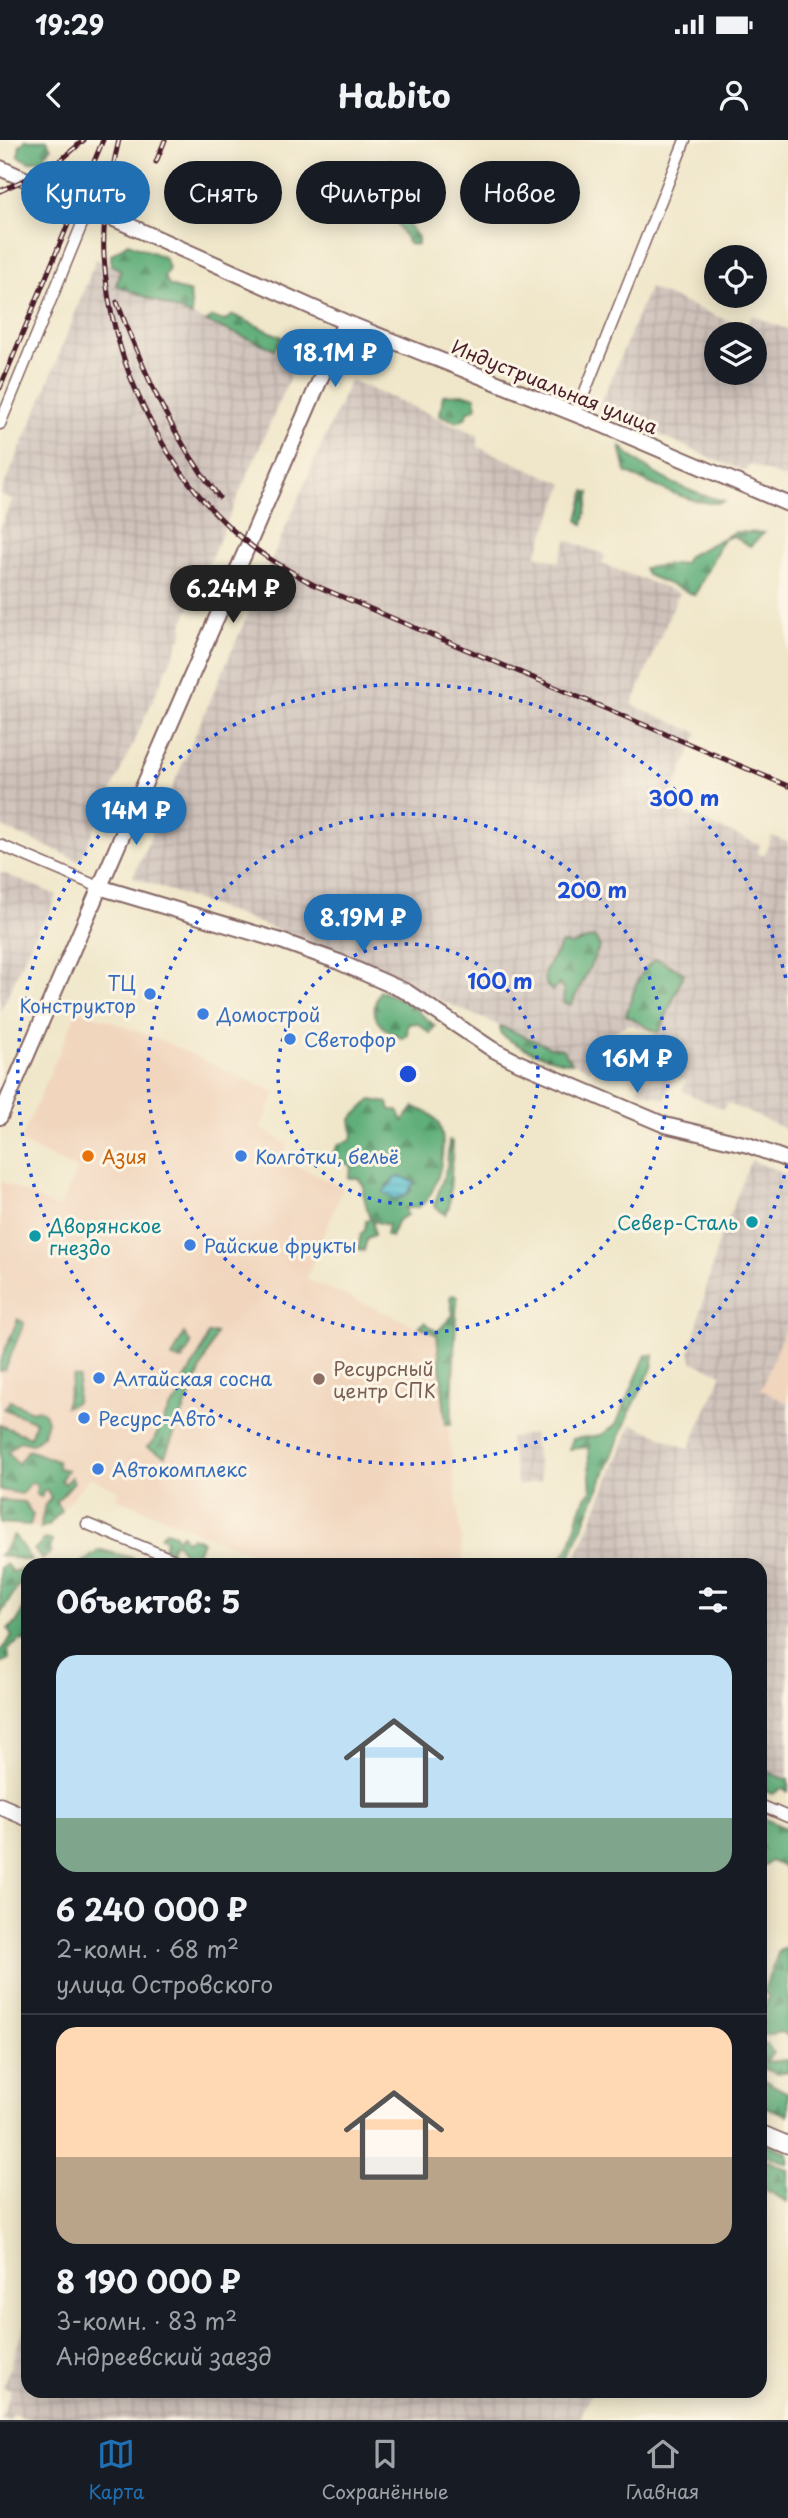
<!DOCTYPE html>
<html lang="ru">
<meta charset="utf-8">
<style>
body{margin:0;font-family:"Playpen Sans",sans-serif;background:#20242c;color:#f1f3f6;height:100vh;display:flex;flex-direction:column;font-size:26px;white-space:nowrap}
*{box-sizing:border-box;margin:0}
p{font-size:23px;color:#9ea1a6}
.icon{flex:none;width:38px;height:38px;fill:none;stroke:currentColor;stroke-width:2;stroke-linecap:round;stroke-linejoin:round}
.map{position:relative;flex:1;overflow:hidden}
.drawer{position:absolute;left:21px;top:1418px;width:746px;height:840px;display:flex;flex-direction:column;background:#171b24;border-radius:21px;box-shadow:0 4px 18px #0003}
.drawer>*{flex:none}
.top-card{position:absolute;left:21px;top:21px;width:747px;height:63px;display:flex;gap:14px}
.fabs{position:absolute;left:704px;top:105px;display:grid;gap:14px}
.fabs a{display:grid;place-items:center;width:63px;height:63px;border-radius:50%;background:#171b24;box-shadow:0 4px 18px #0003;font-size:35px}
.price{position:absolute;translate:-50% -60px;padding:0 16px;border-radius:24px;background:#1f6fb2;color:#fff;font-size:23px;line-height:46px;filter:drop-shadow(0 2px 4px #0008)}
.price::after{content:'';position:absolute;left:50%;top:42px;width:21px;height:16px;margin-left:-10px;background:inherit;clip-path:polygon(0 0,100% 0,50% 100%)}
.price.selected{background:#222;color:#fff}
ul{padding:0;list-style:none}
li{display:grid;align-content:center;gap:14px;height:371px;padding:0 35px}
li+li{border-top:2px solid #363941}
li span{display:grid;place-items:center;height:217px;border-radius:21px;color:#555}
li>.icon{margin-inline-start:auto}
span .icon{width:126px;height:126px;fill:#fffc;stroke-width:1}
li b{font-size:30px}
h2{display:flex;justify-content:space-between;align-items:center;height:84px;padding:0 35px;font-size:30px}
.pill{padding:0 24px;border-radius:32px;background:#171b24;box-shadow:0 4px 18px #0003;font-size:24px;line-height:63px}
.pill.selected{background:#1f6fb2;color:#fff}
.status{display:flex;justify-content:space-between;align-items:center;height:49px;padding:0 35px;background:#171b24;direction:ltr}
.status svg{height:19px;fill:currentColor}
header{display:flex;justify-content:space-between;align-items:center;height:91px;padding:0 35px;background:#171b24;font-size:32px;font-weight:700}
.tabs{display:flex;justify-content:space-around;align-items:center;height:98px;border-top:2px solid #363941;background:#171b24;font-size:19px;color:#9ea1a6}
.tabs a{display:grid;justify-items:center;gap:4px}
.tabs .selected{color:#1f6fb2}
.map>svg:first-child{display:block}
.built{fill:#f1d5bd}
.industrial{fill:url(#industrial-grid);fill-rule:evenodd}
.forest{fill:url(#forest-firs);stroke:#556752;stroke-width:2;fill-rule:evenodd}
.water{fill:url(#water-rules);stroke:#50707e;stroke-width:2}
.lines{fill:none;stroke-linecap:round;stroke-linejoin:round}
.street-casing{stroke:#846563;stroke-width:13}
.secondary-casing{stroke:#846563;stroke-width:18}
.primary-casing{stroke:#846563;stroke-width:19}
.street{stroke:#fff;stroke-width:10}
.secondary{stroke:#fff;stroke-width:14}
.primary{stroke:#fff;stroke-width:16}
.rail-casing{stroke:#4a1f2b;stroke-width:5}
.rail{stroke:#fcf5e5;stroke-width:2.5;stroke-dasharray:8;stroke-linecap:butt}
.ring{fill:none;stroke:#1d4ed8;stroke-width:3.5;stroke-dasharray:3.5 7}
.shop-dot{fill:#3f7fe0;stroke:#fcf5e5;stroke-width:2.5}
.food-dot{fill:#e8710a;stroke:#fcf5e5;stroke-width:2.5}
.culture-dot{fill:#0f9aa8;stroke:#fcf5e5;stroke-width:2.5}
.education-dot{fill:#8d6e63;stroke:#fcf5e5;stroke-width:2.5}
.labels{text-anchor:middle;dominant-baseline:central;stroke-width:6;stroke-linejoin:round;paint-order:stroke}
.street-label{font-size:19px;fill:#4a1f2b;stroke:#fcf5e5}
.shop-label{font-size:19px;fill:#366cbe;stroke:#fcf5e5;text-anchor:start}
.food-label{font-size:19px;fill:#c56008;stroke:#fcf5e5;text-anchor:start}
.culture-label{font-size:19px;fill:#0d838f;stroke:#fcf5e5;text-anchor:end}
.education-label{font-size:19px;fill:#785e54;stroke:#fcf5e5;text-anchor:start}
.centre{fill:#1d4ed8;stroke:#fcf5e5;stroke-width:3.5}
.ring-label{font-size:21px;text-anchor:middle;font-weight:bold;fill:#1d4ed8;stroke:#fcf5e5;stroke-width:6;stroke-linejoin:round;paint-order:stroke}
</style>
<div class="status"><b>19:29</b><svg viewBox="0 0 49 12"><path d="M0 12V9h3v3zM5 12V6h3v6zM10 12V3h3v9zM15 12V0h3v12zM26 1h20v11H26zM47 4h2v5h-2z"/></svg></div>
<header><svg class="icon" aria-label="back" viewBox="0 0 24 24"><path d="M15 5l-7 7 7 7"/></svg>Habito<svg class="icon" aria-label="person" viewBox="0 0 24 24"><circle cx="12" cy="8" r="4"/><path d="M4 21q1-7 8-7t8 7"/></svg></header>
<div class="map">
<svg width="788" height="2280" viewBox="0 0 788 2280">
<defs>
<pattern id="industrial-grid" width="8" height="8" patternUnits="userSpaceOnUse" patternTransform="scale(1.75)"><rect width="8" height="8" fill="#cec1ba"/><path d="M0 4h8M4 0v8" fill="none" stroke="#b2a5a0"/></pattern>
<pattern id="forest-firs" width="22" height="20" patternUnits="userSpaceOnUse" patternTransform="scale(1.75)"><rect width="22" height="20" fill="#60af7a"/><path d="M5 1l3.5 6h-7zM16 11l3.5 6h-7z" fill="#518e64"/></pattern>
<pattern id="water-rules" width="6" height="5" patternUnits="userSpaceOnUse" patternTransform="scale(1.75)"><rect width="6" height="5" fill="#55c0d0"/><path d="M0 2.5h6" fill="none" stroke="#489ba9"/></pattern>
</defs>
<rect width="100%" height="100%" fill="#fcf5e5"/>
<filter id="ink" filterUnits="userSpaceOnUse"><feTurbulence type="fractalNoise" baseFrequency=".0143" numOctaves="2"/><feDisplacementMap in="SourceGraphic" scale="14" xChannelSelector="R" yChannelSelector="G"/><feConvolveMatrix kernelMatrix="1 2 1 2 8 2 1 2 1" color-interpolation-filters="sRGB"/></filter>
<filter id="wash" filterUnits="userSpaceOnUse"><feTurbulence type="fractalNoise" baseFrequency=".00686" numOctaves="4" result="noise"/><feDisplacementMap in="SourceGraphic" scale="28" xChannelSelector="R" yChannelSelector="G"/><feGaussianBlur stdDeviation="1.57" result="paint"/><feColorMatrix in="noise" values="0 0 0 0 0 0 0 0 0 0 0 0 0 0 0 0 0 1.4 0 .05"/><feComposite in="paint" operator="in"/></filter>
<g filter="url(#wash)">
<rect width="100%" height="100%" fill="#f0e7ca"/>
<path class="built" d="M78,869L160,900L276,953L260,988L287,1004L283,1019L343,1048L306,1139L437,1195L464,1424H277L116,1358L119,1351L90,1337L49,1385L40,1388L0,1378V1046L2,1042L59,1068L78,1030L20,1002Z
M788,1181V1263L760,1250Z"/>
<path class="industrial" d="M96,119L121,129L117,145L298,219L182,485L183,493L80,721L0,686V389L12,360L0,355L41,261Z
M649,148L745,188L752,175L788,190V340L749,324L745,331L720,322L635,284L638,277L623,270L613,277L598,270ZM716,194H754V233H716Z
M350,240L478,295V307L564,344L536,415L558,422L567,400L605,415L602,424L679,453L632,565L698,593L667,666L760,705L757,713L764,716L772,696L788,702V990L727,963L723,969L682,951L686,941L675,936L665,959L638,950L655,892L628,884L603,897L590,930L500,893V886L273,788L133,737Z
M0,732L57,755L48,776L37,789L0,872Z
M751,1020L788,1035V1181L761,1250L788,1263V1640L760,1628V1424H573L632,1284L689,1309L722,1234L693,1222L690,1212L718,1104Z
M533,1294L541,1341L518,1346L509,1298Z
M28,2175V2250L592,2251L580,2278L585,2280H31L13,2274L11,2280H0L11,2250L3,2247Z"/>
<path class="forest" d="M26,0H47L51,8L42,19L29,22L18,16L20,5Z
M390,20L403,26V34L410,39L405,52L383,44L382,37Z
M397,71L418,97V105L409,104L394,79Z
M128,103L164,117L169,128L164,138L170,146L190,153L192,176L116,145L121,130L111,125V115Z
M233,175L282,197L275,209L206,182L212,177L224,181Z
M466,254L475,257L477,267L468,272L466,277L457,282L440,275L443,255Z
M620,306C648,334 686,352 724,361C704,371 646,342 626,332Z
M585,351L590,353L583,385L578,380Z
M735,392L764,393L750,406L733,396L723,399L695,455L647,435L644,428L684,423L688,416Z
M594,797L600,806L571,865L563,863L564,851L559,844L552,851C533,834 554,821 562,803L571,805Z
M657,819L684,833L660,891L656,892L626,875C632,857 638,828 657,819Z
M380,851L406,861L435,886L430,893L417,883L408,884L407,895L402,898C378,888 367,876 380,851Z
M500,886L550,907L562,909L572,923C550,920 517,908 500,893Z
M371,960L388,963L390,970H398L403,981L414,967C423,971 429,972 436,980C451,997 439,1054 420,1066C415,1070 411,1067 405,1068L407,1075L398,1080L391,1097L386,1095L388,1085L373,1081L374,1095L367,1098L364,1111L358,1109L361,1094L365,1090L366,1081L370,1079L363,1053L364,1046L358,1038H348L351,1030L349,1024L332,1021L331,1016L339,1004L350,1001L353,996L351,979ZM397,1037L411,1040V1051L401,1058L386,1046Z
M449,1001L453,1002L449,1068L445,1074L434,1066L447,1026Z
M453,1155L457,1156L451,1285L446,1284L437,1195L419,1186L425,1182L437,1192L453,1175L450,1157Z
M18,1179L24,1183L5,1230L0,1231V1222Z
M184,1193L191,1204L182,1221L172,1218Z
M216,1193L165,1316L147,1307L153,1302L169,1269L185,1251L183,1243L203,1208L208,1194Z
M646,1215H654L652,1228L630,1272L567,1424H561V1418C580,1398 572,1373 591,1351L588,1307L569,1309L573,1299L601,1295L616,1285Z
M73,1236L79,1238L76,1262L65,1267Z
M10,1261L32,1271L37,1269L44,1273L47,1280L43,1295L33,1304L19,1301L8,1312L18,1324L28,1310L57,1321L58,1328L67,1330L61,1340L65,1344L71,1337L74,1342L56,1362L61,1371L49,1385L40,1388L45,1365L51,1358L47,1351L44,1350L41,1357L36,1354L37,1344L30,1343L22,1354L0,1350V1285L30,1297L36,1282L4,1269Z
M0,1360L24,1362L33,1375L30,1385L0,1383Z
M166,1391L175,1394L177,1399L182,1394L186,1401L192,1397L202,1401L197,1414L186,1417L178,1404L173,1403L170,1411L164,1408L166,1400L160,1396Z
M14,1395L32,1421L0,1415Z
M45,1399L52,1400L50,1413L43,1419L34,1410Z
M100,1410L133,1418L144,1424H80Z
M6,1424L12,1432L21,1429L24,1437L0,1475V1428Z
M28,1456V1501L21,1500L8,1509L9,1519L0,1523V1511L12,1497L8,1489C24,1480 20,1468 28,1456Z
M760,1629L788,1640V1652L782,1649L773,1654L762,1650Z
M760,1677L788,1689V1739L785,1727L771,1721L764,1725L760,1722Z
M788,1807V1896L781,1892L760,1896V1866L764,1868L769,1856L763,1852L779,1811Z
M760,1903L768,1905L773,1913L765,1922L788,1920V1931L778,1934L760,1927Z
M760,1938L788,1953V1975L760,1965Z
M760,2000L788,2013V2024L760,2012Z
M760,2017L788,2030V2062L760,2047Z"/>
<path class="water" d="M396,1037H404L414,1043L405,1056L394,1059L383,1052Z"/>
</g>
<g filter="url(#ink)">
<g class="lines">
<defs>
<path id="street" d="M576,274L685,0
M0,284L89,67
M0,705L99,747
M87,1384L184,1424
M760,1665L788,1677"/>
<path id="secondary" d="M0,28L345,182L605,286L788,364
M99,747L281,801L339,822L407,852L492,909L517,922L665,985L748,1005L788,1020
M0,977L345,182"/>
<path id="primary" d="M0,1666L28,1678
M760,1993L788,2005"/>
</defs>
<use href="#street" class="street-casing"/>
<use href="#secondary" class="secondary-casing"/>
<use href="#primary" class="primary-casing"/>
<use href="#street" class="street"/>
<use href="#secondary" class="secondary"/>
<use href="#primary" class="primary"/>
<defs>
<path id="rail" d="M119,0C110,38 102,77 104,116C110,223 165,337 249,404C268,420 291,431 312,444L788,646
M156,22L165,0
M0,51L53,27L84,0
M117,162C146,236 170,294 219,357
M0,248L103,0"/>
</defs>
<use href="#rail" class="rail-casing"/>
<use href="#rail" class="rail"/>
</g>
</g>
<g class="ring">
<circle cx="408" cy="934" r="130"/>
<circle cx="408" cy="934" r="260"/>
<path d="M787 1025A390 390 0 1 1 787 843"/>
</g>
<g class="shop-dot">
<circle cx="150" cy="854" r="7"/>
<circle cx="203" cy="874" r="7"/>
<circle cx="290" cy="899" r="7"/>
<circle cx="241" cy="1016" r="7"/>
<circle cx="190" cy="1105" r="7"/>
<circle cx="99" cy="1238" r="7"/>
<circle cx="84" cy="1278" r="7"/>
<circle cx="98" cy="1329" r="7"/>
</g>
<circle class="food-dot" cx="88" cy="1016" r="7"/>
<g class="culture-dot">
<circle cx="752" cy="1082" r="7"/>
<circle cx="35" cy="1096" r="7"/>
</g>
<circle class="education-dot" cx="319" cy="1239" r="7"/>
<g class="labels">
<g class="street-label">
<text transform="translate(555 246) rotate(22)">Индустриальная улица</text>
</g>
<g class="shop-label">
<text x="136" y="843" text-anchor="end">ТЦ<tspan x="136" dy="22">Конструктор</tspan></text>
<text x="217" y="874">Домострой</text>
<text x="304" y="899">Светофор</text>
<text x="255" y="1016">Колготки, бельё</text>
<text x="204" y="1105">Райские фрукты</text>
<text x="113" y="1238">Алтайская сосна</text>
<text x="98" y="1278">Ресурс-Авто</text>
<text x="112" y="1329">Автокомплекс</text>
</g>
<g class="food-label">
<text x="102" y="1016">Азия</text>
</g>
<g class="culture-label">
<text x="738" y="1082">Север-Сталь</text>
<text x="49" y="1085" text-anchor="start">Дворянское<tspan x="49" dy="22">гнездо</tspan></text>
</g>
<g class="education-label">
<text x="333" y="1228">Ресурсный<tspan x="333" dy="22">центр СПК</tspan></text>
</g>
</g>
<circle cx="408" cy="934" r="10" class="centre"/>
<g class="ring-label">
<text x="684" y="666">300 m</text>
<text x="592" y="758">200 m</text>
<text x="500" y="849">100 m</text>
</g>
</svg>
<div class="fabs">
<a><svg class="icon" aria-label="locate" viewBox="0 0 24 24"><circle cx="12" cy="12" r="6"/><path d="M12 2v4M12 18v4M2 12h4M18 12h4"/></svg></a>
<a><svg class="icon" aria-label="layers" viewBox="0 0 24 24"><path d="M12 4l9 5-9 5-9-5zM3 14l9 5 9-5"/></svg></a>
</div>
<b class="price" style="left:335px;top:249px">18.1M ₽</b>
<b class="price selected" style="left:233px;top:485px">6.24M ₽</b>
<b class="price" style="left:136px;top:707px">14M ₽</b>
<b class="price" style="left:363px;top:814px">8.19M ₽</b>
<b class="price" style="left:637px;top:955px">16M ₽</b>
<div class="top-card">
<a class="pill selected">Купить</a>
<a class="pill">Снять</a>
<a class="pill">Фильтры</a>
<a class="pill">Новое</a>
</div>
<section class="drawer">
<h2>Объектов: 5<svg class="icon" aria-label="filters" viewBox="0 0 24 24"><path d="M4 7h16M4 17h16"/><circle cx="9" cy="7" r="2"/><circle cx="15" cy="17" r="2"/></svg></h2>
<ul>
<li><span style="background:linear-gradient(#bfe0f5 75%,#7fa58c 0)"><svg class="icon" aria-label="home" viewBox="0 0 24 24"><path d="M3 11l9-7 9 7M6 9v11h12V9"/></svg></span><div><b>6 240 000 ₽</b><p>2-комн. · 68 m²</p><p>улица Островского</p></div></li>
<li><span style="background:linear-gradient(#ffd9b3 60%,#b9a48a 0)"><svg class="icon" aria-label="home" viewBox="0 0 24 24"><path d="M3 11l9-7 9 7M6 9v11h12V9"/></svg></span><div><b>8 190 000 ₽</b><p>3-комн. · 83 m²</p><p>Андреевский заезд</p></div></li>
</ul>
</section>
</div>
<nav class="tabs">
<a class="selected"><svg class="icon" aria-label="map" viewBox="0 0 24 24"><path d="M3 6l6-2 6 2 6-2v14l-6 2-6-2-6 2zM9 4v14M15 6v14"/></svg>Карта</a>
<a><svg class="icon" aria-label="saved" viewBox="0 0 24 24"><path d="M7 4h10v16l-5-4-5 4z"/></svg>Сохранённые</a>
<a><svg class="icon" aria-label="home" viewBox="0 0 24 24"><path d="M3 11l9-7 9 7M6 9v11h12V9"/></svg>Главная</a>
</nav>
